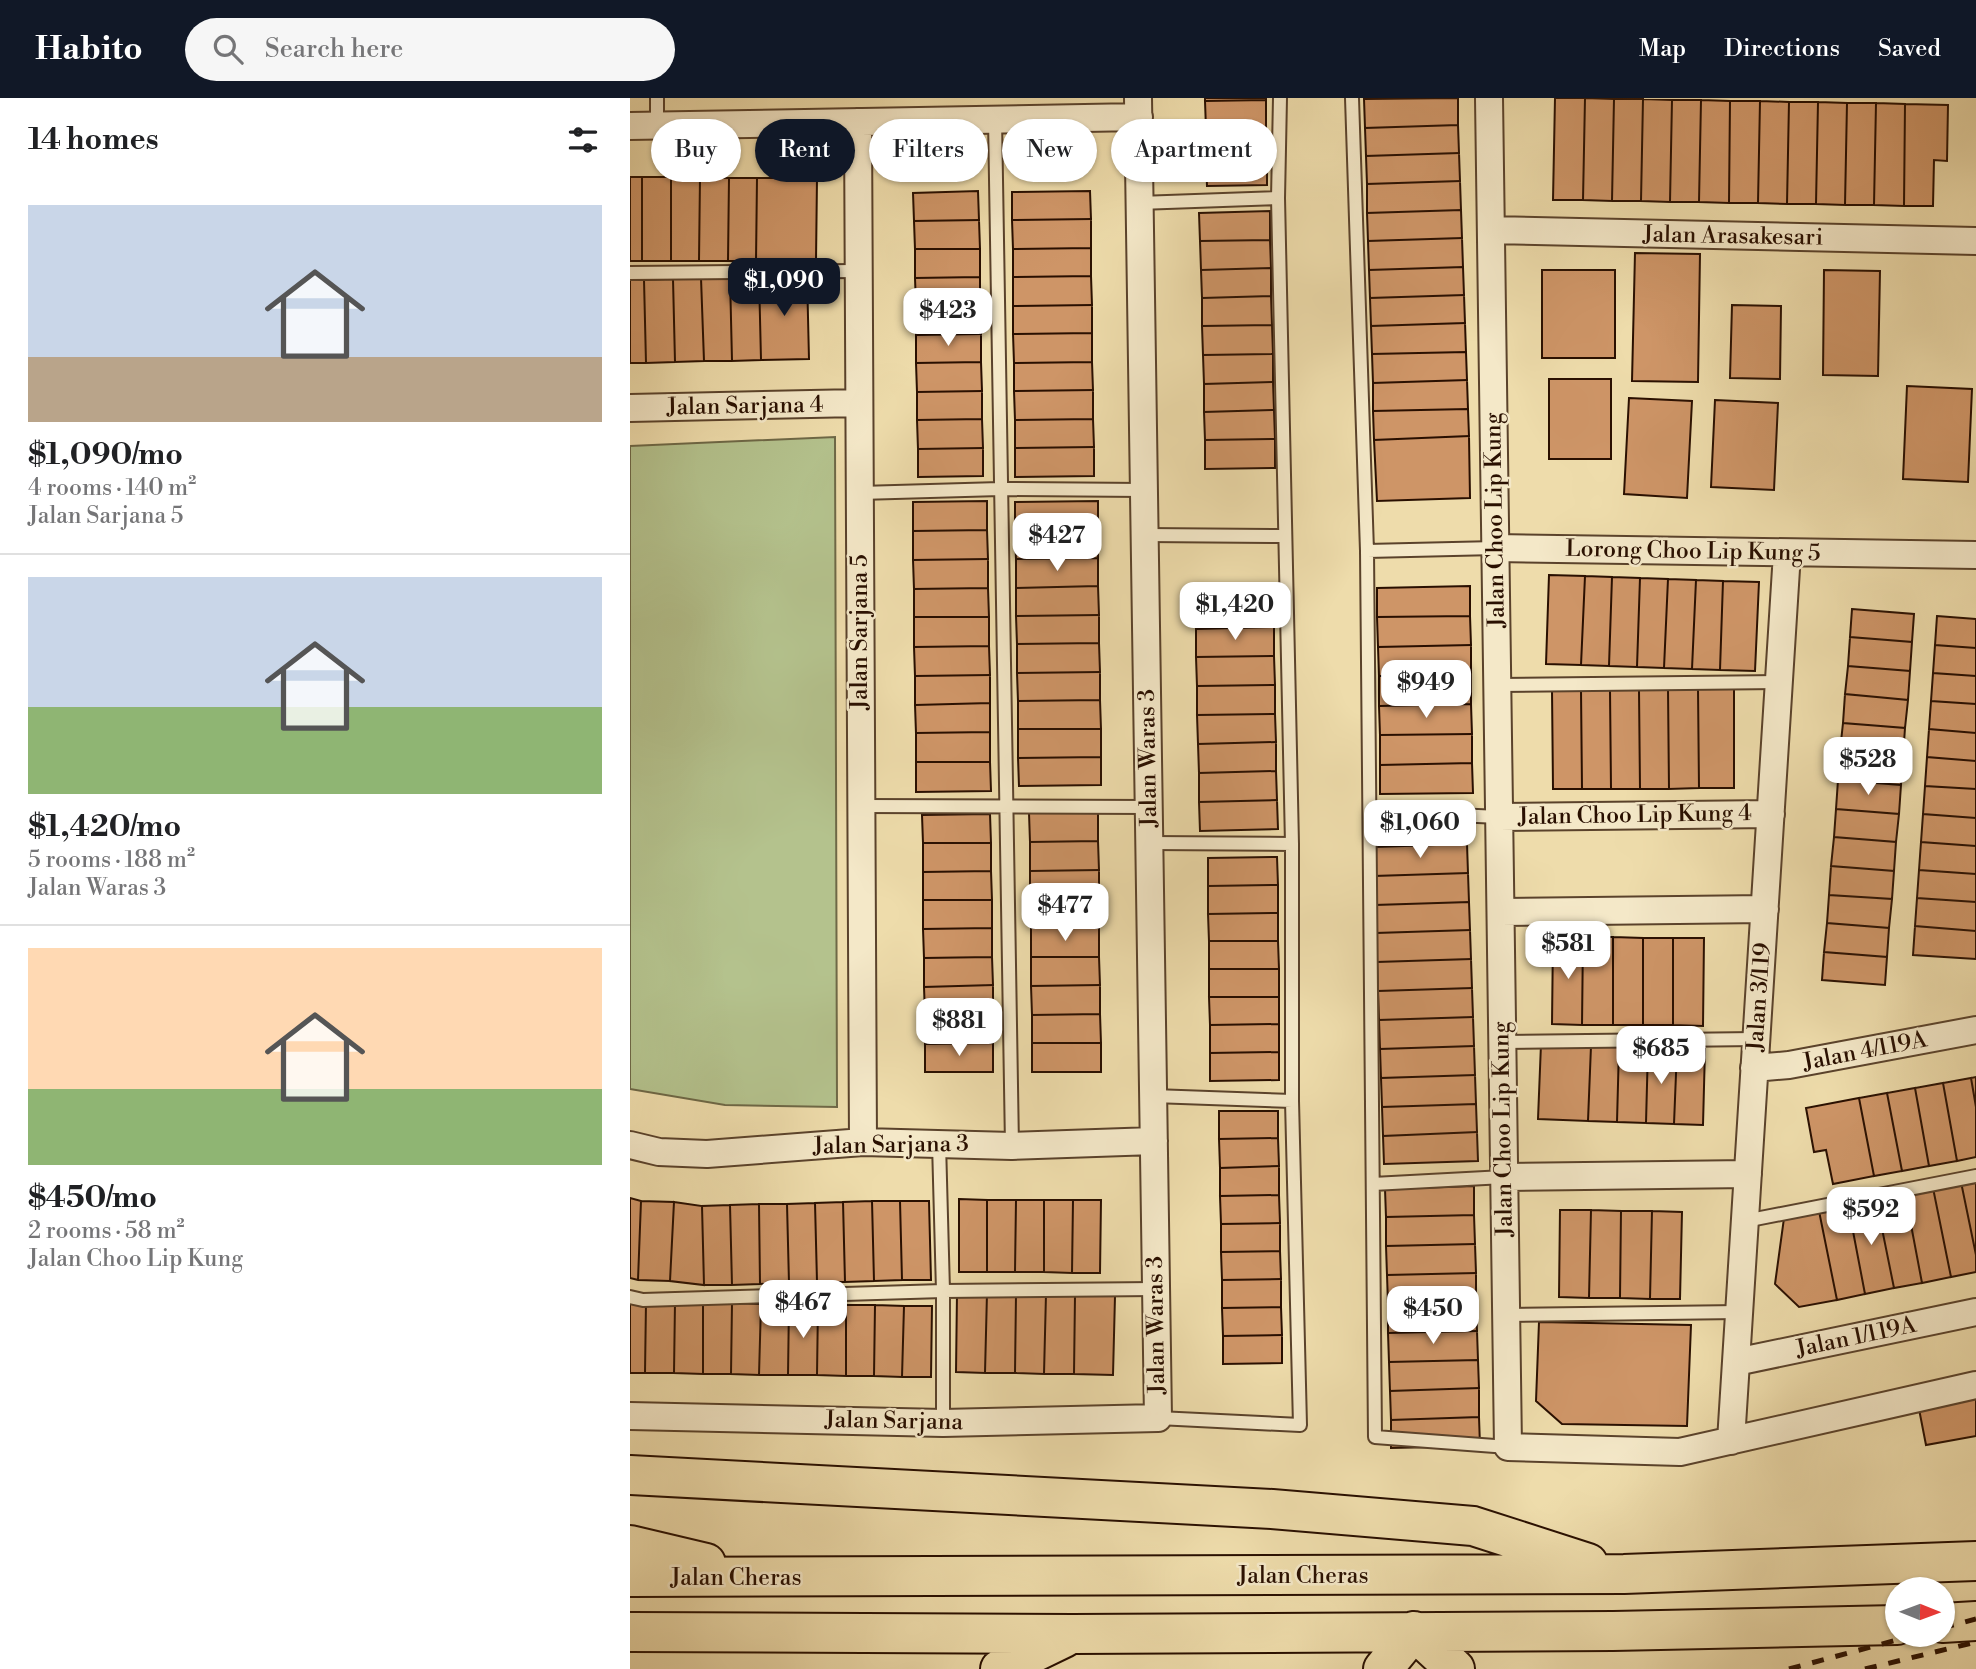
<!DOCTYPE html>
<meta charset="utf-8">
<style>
body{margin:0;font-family:"Libre Bodoni",serif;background:#f6f6f6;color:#202124;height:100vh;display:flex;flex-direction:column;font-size:26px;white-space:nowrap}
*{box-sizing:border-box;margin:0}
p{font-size:23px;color:#757577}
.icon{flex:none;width:38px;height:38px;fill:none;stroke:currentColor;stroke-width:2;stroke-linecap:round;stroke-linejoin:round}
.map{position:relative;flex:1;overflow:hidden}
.side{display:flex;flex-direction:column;background:#fff;width:630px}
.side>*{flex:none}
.top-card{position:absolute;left:21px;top:21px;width:665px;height:63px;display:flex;gap:14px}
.needle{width:46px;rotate:91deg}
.buttons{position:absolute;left:1255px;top:1479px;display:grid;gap:14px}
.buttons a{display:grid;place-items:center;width:70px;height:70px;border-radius:50%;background:#fff;box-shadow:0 2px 5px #0004;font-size:35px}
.price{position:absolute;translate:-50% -60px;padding:0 16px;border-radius:14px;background:#fff;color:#222;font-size:23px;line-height:46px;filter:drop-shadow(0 2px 4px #0008)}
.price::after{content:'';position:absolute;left:50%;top:42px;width:21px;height:16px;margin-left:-10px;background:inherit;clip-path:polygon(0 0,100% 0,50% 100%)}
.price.current{background:#111827;color:#fff}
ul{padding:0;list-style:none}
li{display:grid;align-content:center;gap:14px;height:371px;padding:0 28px}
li+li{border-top:2px solid #e0e0e0}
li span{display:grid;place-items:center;height:217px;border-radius:0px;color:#555}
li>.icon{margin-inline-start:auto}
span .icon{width:126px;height:126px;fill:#fffc;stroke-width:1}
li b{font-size:30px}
h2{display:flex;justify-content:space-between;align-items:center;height:84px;padding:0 28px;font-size:30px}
.tag{padding:0 24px;border-radius:32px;background:#fff;box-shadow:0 2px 5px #0004;font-size:24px;line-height:63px}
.tag.current{background:#111827;color:#fff}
header{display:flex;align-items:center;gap:42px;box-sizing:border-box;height:98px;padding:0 35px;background:#111827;color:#fff}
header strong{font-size:33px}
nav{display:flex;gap:38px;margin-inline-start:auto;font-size:24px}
.search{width:490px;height:63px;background:#f6f6f6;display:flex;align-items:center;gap:18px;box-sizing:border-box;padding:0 24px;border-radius:38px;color:#757577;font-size:26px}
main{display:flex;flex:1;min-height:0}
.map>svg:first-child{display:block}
.green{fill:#b4c28d;stroke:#6e6846;stroke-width:2}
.building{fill:#ce9567;stroke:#290f00;stroke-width:2}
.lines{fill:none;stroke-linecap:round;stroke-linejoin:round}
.service-casing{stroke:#5a422b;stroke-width:16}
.minor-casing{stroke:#5a422b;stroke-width:30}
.trunk-casing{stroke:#290f00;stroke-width:42}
.service{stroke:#f4e8c8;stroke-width:12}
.minor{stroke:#f4e8c8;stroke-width:26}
.trunk{stroke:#eedcab;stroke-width:38}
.rail{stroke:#290f00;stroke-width:5;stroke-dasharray:12 12;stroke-linecap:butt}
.labels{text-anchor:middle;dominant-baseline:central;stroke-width:5;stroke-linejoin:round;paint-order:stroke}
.street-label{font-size:23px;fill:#290f00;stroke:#f4e8c8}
</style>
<header>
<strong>Habito</strong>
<div class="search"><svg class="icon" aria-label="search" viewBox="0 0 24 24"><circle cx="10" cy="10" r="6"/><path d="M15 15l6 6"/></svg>Search here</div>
<nav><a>Map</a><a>Directions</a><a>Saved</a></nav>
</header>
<main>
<section class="side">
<h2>14 homes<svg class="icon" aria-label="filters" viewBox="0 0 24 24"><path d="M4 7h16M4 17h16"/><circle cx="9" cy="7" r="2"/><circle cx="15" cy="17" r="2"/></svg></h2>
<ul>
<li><span style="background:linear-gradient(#c9d6e8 70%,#b9a48a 0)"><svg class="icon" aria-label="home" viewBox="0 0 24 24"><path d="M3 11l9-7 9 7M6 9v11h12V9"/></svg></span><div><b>$1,090/mo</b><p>4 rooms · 140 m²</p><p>Jalan Sarjana 5</p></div></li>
<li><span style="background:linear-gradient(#c9d6e8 60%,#8fb573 0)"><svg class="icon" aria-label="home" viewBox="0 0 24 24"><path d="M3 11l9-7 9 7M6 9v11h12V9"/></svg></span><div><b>$1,420/mo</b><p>5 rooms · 188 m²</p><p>Jalan Waras 3</p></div></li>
<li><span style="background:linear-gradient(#ffd9b3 65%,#8fb573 0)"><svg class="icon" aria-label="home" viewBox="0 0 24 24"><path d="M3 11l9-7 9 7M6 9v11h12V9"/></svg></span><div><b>$450/mo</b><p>2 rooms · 58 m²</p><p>Jalan Choo Lip Kung</p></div></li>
</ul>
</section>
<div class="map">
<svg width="1346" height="1571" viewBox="0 0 1346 1571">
<rect width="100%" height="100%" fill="#eedcab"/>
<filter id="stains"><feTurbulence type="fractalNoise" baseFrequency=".00286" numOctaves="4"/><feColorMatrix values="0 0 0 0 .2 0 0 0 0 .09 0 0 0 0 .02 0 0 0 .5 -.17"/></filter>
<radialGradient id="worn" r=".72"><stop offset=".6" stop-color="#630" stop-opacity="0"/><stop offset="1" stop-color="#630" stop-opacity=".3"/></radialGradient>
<path class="green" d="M205,339L207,1009L95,1007L0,991V348Z"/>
<path class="building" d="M575,0H636V2L575,3Z
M828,0V27L735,30L734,1Z
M925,0H955L953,102H923Z
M955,0L984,1L982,103L953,102Z
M984,1H1013L1011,103H982Z
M1013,1L1042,2L1040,104L1011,103Z
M636,2V30L576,31L575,3Z
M1042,2H1071L1069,104H1040Z
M1071,2L1100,3L1099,105L1069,104Z
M1100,3H1130L1128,105H1099Z
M1130,3L1159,4L1157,106L1128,105Z
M1159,4H1188L1186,106H1157Z
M1188,4L1217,5L1215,107L1186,106Z
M1217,5H1246L1244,107H1215Z
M1246,5L1275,6L1274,108L1244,107Z
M1275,6L1318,7L1317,63L1304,62L1303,108H1274Z
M828,27L829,55L736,58L735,30Z
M636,30L637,59L576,60V31Z
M829,55L830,83L737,86L736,58Z
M637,59V87L577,88L576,60Z
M0,79H12V163H0Z
M12,79H41V163H12Z
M41,79H70L69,163H41Z
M70,79L99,80L98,163H69Z
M99,80H127L126,163H98Z
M127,80H187L186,163H126Z
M830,83L831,112L737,115V86Z
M348,93L349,122L284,123L283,95Z
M460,93L461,121L382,122V94Z
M831,112L832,140L738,143L737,115Z
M640,113V142L570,143L569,115Z
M461,121V150L383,151L382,122Z
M349,122L350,151H285L284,123Z
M832,140L833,169L739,172L738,143Z
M640,142L641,170L571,172L570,143Z
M461,150V178L383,179V151Z
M285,151H350V179L285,180Z
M1005,155L1070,156L1068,284L1002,283Z
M833,169L834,197L740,200L739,172Z
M641,170V198L572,200L571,172Z
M912,172H985V260H912Z
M1194,172L1250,173L1248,278L1193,277Z
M177,177L179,261L131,262L129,179Z
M461,178L462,207L383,208V179Z
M100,179H129L131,262L102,263Z
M100,179L102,263H74L71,180Z
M350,179V207L286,208L285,180Z
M71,180L74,263L45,264L43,181Z
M43,181L45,264L16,265L14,182Z
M0,182H14L16,265H0Z
M834,197L835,225L741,228L740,200Z
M641,198L642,227L572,228V200Z
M350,207L351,236L286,237V208Z
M462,207V235L383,236V208Z
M1102,207L1151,208L1150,281L1100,280Z
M835,225L836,254L742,256L741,228Z
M642,227L643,256L573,257L572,228Z
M462,235V264L384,265L383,236Z
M351,236V264L286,265V237Z
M836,254L837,282L743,285L742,256Z
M643,256V284L574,286L573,257Z
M351,264L352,293L287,294L286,265Z
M462,264L463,292L384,293V265Z
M919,281H981V361H919Z
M837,282L838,311L743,313V285Z
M643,284L644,312L574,314V286Z
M1277,288L1342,291L1338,384L1273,381Z
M463,292V321L385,322L384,293Z
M352,293V321L287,322V294Z
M999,300L1062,303L1057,400L994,396Z
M1085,302L1148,305L1144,392L1081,389Z
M838,311L839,338L744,342L743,313Z
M644,312L645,341L575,342L574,314Z
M352,321L353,350L288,351L287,322Z
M463,321L464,349L385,350V322Z
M839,338L840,400L747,403L744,342Z
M645,341V370L575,371V342Z
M464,349V378L385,379V350Z
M353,350V378L288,379V351Z
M357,403V432L283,433V404Z
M468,403V431L385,433V404Z
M468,431V460L386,461L385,433Z
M357,432L358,461L283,462V433Z
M468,460V488L386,490V461Z
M358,461V490L284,491L283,462Z
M919,477L955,478L951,567L916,566Z
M955,478L982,479L979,568L951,567Z
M982,479L1010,480L1007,569L979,568Z
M1010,480L1038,481L1034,570L1007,569Z
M1038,481L1066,482L1062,571L1034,570Z
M1066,482L1093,483L1090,572L1062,571Z
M1093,483L1129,484L1125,573L1090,572Z
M468,488L469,517L386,518V490Z
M840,488V518L747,519V490Z
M358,490L359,519H284V491Z
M643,500L644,529L566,531L565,502Z
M1222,511L1284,516L1282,544L1220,539Z
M469,517V545L387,546L386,518Z
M840,518L841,547L748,549L747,519Z
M1307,518L1346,521V550L1305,547Z
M284,519H359V548L284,549Z
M644,529V558L566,559V531Z
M1220,539L1282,544L1280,573L1218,568Z
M469,545L470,574L387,575V546Z
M841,547V576L749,578L748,549Z
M1305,547L1346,550V578L1303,575Z
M359,548L360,577L285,578L284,549Z
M644,558L645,587L567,588L566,559Z
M1218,568L1280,573L1278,602L1215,596Z
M470,574V602L388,603L387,575Z
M1303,575L1346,578V606L1301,603Z
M841,576V606L749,608V578Z
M360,577V605L285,607V578Z
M645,587V616L567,617V588Z
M1038,591H1068L1069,690L1039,691Z
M1038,591L1039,691H1010L1009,592Z
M1068,591H1104V690H1069Z
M922,592H951L952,691H923Z
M951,592H980L981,691H952Z
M980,592H1009L1010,691H981Z
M1215,596L1278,602L1275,630L1213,625Z
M470,602L471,631H388V603Z
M1301,603L1346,606V635L1299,631Z
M360,605V634L286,635L285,607Z
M841,606L842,636L750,637L749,608Z
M645,616L646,644L568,646L567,617Z
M1213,625L1275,630L1273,659L1210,653Z
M388,631H471V659L388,660Z
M1299,631L1346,635V663L1297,659Z
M360,634V664H286V635Z
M842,636V665L750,667V637Z
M646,644V673L569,675L568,646Z
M1210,653L1273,659L1271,687L1208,682Z
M471,659V687L389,688L388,660Z
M1297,659L1346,663V691L1295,688Z
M286,664H360L361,693L286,694Z
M842,665L843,695L750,696V667Z
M646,673L647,702L569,704V675Z
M1208,682L1271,687L1269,716L1206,711Z
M1295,688L1346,691V720L1293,716Z
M647,702L648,731L570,733L569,704Z
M1206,711L1269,716L1266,744L1204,739Z
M399,715H468V743L400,744Z
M360,716L361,745H293L292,717Z
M1293,716L1346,720V748L1291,744Z
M836,717L837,746L743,749L742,720Z
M1204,739L1266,744L1264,773L1201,768Z
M468,743L469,772L400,773V744Z
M1291,744L1346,748V776L1289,772Z
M293,745H361V773L293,774Z
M837,746L838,775L744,778L743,749Z
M647,759L648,787L578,788V760Z
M1201,768L1264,773L1262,801L1199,797Z
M469,772V801L400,802V773Z
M1289,772L1346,776V804L1287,800Z
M361,773L362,802H293V774Z
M838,775L839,804L745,807L744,778Z
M648,787V815L578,816V788Z
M1199,797L1262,801L1259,830L1197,825Z
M1287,800L1346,804V833L1285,828Z
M469,801V830H401L400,802Z
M293,802H362V830L293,831Z
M839,804L840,832L746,835L745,807Z
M648,815V843H579L578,816Z
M1197,825L1259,830L1257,859L1194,854Z
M1285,828L1346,833V861L1283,857Z
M362,830V859L294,860L293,831Z
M401,830H469V859H401Z
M840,832L841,861L747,864L746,835Z
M923,839H953L952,927L922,926Z
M953,839H983V927H952Z
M983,839L1013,840V927H983Z
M1013,840H1043V927H1013Z
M1043,840H1074L1073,928L1043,927Z
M579,843H648L649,871H579Z
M1194,854L1257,859L1255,887L1192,882Z
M362,859L363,887L294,889V860Z
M401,859H469L470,887L401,888Z
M841,861L842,890L748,893L747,864Z
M579,871H649V899H579Z
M363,887V916L295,917L294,889Z
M470,887V916L402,917L401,888Z
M842,890L843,919L749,922L748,893Z
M579,899H649V926L580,927Z
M363,916V945L295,946V917Z
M470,916L471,945H402V917Z
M843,919L844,948L750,951L749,922Z
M649,926V954L580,955V927Z
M363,945V974H295V946Z
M402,945H471V974H402Z
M911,946L961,948L958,1023L908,1021Z
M844,948L845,977L751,980L750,951Z
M961,948L989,949L987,1024L958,1023Z
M989,949L1018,950L1016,1025L987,1024Z
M1018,950L1047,951L1044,1026L1016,1025Z
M1047,951H1075L1073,1027L1044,1026Z
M649,954V982L580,983V955Z
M845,977L846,1006L752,1009L751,980Z
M1346,979V1009L1341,980Z
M1341,980L1346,1009V1059L1327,1063L1313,985Z
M1313,985L1327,1063L1299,1068L1285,990Z
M1285,990L1299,1068L1272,1073L1257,995Z
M1257,995L1272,1073L1244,1078L1229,1000Z
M1229,1000L1244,1078L1203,1086L1196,1052L1184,1054L1176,1010Z
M846,1006L847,1034L753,1038L752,1009Z
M589,1013H648V1040L589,1041Z
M847,1034L848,1063L754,1066L753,1038Z
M648,1040L649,1068L590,1070L589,1041Z
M649,1068V1097L590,1098V1070Z
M1346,1081V1157L1331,1084Z
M1331,1084L1346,1157V1174L1321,1179L1303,1090Z
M844,1088V1117L756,1119L755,1091Z
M1303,1090L1321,1179L1292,1185L1275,1095Z
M1275,1095L1292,1185L1264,1190L1246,1101Z
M649,1097L650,1125L591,1126L590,1098Z
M0,1100L11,1103L8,1182L0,1180Z
M329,1101L357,1102V1174H329Z
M1246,1101L1264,1190L1235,1196L1218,1107Z
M357,1102H386L385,1174H357Z
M386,1102H414V1174H385Z
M414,1102H443L442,1175L414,1174Z
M443,1102H471L470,1175H442Z
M11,1103L44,1104L40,1183L8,1182Z
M242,1103H270L272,1182L244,1183Z
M242,1103L244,1183L215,1184L213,1104Z
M270,1103H299L301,1182H272Z
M44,1104L72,1108L74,1187L40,1183Z
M213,1104L215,1184H187L185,1105Z
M185,1105L187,1184L159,1185L157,1106Z
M129,1106H157L159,1185L130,1186Z
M129,1106L130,1186L102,1187L100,1107Z
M100,1107L102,1187H74L72,1108Z
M1218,1107L1235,1196L1207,1202L1189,1113Z
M930,1112H961L959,1200L929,1199Z
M961,1112L991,1113L990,1200H959Z
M991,1113H1022L1020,1201L990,1200Z
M1022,1113L1052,1114L1050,1201H1020Z
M1189,1113L1207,1202L1169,1209L1145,1186L1154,1120Z
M844,1117L845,1146L756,1148V1119Z
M650,1125V1153L591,1154V1126Z
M845,1146L846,1175L757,1177L756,1148Z
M650,1153L651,1181L592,1182L591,1154Z
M846,1175V1204L758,1206L757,1177Z
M651,1181V1209L592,1210V1182Z
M327,1195H357L355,1275L326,1274Z
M357,1195L386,1196L385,1275H355Z
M386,1196H416L414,1276L385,1275Z
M416,1196L445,1197L444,1276H414Z
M445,1197L485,1198L483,1277L444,1276Z
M0,1204H16L15,1275H0Z
M16,1204H45L44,1275H15Z
M45,1204L73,1205V1276L44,1275Z
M846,1204L847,1233L758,1235V1206Z
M73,1205H102L101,1276H73Z
M102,1205L131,1206L129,1277L101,1276Z
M131,1206H159L158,1277H129Z
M159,1206H188L187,1277H158Z
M188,1206L216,1207V1278L187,1277Z
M216,1207H245L244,1278H216Z
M245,1207L274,1208L272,1279L244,1278Z
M274,1208H302L301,1279H272Z
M651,1209L652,1237L593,1238L592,1210Z
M909,1224L1061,1227L1057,1328L932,1326L906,1303Z
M847,1233L848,1262L759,1264L758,1235Z
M652,1237V1265L593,1266V1238Z
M848,1262L849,1290L760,1293L759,1264Z
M849,1290V1319L761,1322L760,1293Z
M1346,1300V1338L1296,1347L1289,1311Z
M849,1319L850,1348L761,1350V1322Z"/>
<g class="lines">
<defs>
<path id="service" d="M27,0V27
M722,0L737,453L745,1339L878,1349
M365,21L382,1048
M509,105L648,100
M0,175L229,173
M230,395L370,391L514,392
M515,437L655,438
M737,453L866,450
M868,587L1149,584
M231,708L519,709
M740,713L869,719
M519,745L662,746
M872,944L1126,941
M523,998L662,1003
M309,1045L313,1193V1325
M743,1086L874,1079
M1115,1123L1346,1078
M0,1199L13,1202L313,1193L526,1191
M876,1217L1109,1214
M528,1320L670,1327L662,1003V746L648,100L650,0"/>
<path id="minor" d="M859,0L878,1349L1050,1354L1346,1287
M228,24L233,1044
M0,28L509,19
M861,132L1346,143
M0,310L229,305
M866,450L1346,457
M869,719L1141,716
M871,814L1135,811
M1124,970L1159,967L1346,932
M0,1047L29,1054L77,1056L233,1044L382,1048L524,1043
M874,1079L1118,1076
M1106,1264L1346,1214
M0,1318L313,1325L528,1320L508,0
M1101,1343L1157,455"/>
<path id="trunk" d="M0,1377L642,1411L843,1428L958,1465
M0,1447L76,1465
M0,1479L994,1476L1346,1463
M1312,1525L1346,1523
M784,1533L825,1571
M0,1534L443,1536L983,1533L1267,1527
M370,1571L434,1540
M753,1571L784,1533"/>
</defs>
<use href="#service" class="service-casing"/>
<use href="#minor" class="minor-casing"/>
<use href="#trunk" class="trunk-casing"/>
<use href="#service" class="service"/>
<use href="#minor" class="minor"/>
<use href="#trunk" class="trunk"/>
<path class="rail" d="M1312,1530L1346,1521
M1159,1571L1289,1536
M1235,1571L1346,1544"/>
</g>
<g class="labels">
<g class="street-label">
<text transform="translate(1103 138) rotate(1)">Jalan Arasakesari</text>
<text transform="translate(115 308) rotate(-1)">Jalan Sarjana 4</text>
<text transform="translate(865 422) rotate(-91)">Jalan Choo Lip Kung</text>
<text transform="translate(1063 453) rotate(1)">Lorong Choo Lip Kung 5</text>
<text transform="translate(230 534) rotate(-90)">Jalan Sarjana 5</text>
<text transform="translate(518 660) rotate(-91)">Jalan Waras 3</text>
<text transform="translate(1005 717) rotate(-1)">Jalan Choo Lip Kung 4</text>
<text transform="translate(1129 899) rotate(-86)">Jalan 3/119</text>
<text transform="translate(1235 953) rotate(-11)">Jalan 4/119A</text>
<text transform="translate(873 1031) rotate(-91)">Jalan Choo Lip Kung</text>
<text transform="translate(261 1047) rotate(-1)">Jalan Sarjana 3</text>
<text transform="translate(526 1227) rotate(-91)">Jalan Waras 3</text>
<text transform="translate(1226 1239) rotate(-12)">Jalan 1/119A</text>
<text transform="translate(264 1323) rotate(1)">Jalan Sarjana</text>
<text x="673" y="1478">Jalan Cheras</text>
<text x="106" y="1480">Jalan Cheras</text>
</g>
</g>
<rect width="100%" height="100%" filter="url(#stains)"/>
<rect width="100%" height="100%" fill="url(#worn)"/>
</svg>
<div class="buttons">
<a><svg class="needle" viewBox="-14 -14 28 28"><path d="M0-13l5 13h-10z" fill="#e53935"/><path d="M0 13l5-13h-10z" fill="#757577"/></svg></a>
</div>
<b class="price current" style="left:154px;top:220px">$1,090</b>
<b class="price" style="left:318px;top:250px">$423</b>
<b class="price" style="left:427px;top:475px">$427</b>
<b class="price" style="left:605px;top:544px">$1,420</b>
<b class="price" style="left:796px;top:622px">$949</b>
<b class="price" style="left:1238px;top:699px">$528</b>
<b class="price" style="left:790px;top:762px">$1,060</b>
<b class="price" style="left:435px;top:845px">$477</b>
<b class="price" style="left:938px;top:883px">$581</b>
<b class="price" style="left:329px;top:960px">$881</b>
<b class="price" style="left:1031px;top:988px">$685</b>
<b class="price" style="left:1241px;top:1149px">$592</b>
<b class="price" style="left:173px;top:1242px">$467</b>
<b class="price" style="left:803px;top:1248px">$450</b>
<div class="top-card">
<a class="tag">Buy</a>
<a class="tag current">Rent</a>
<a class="tag">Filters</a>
<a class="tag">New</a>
<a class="tag">Apartment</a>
</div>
</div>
</main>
